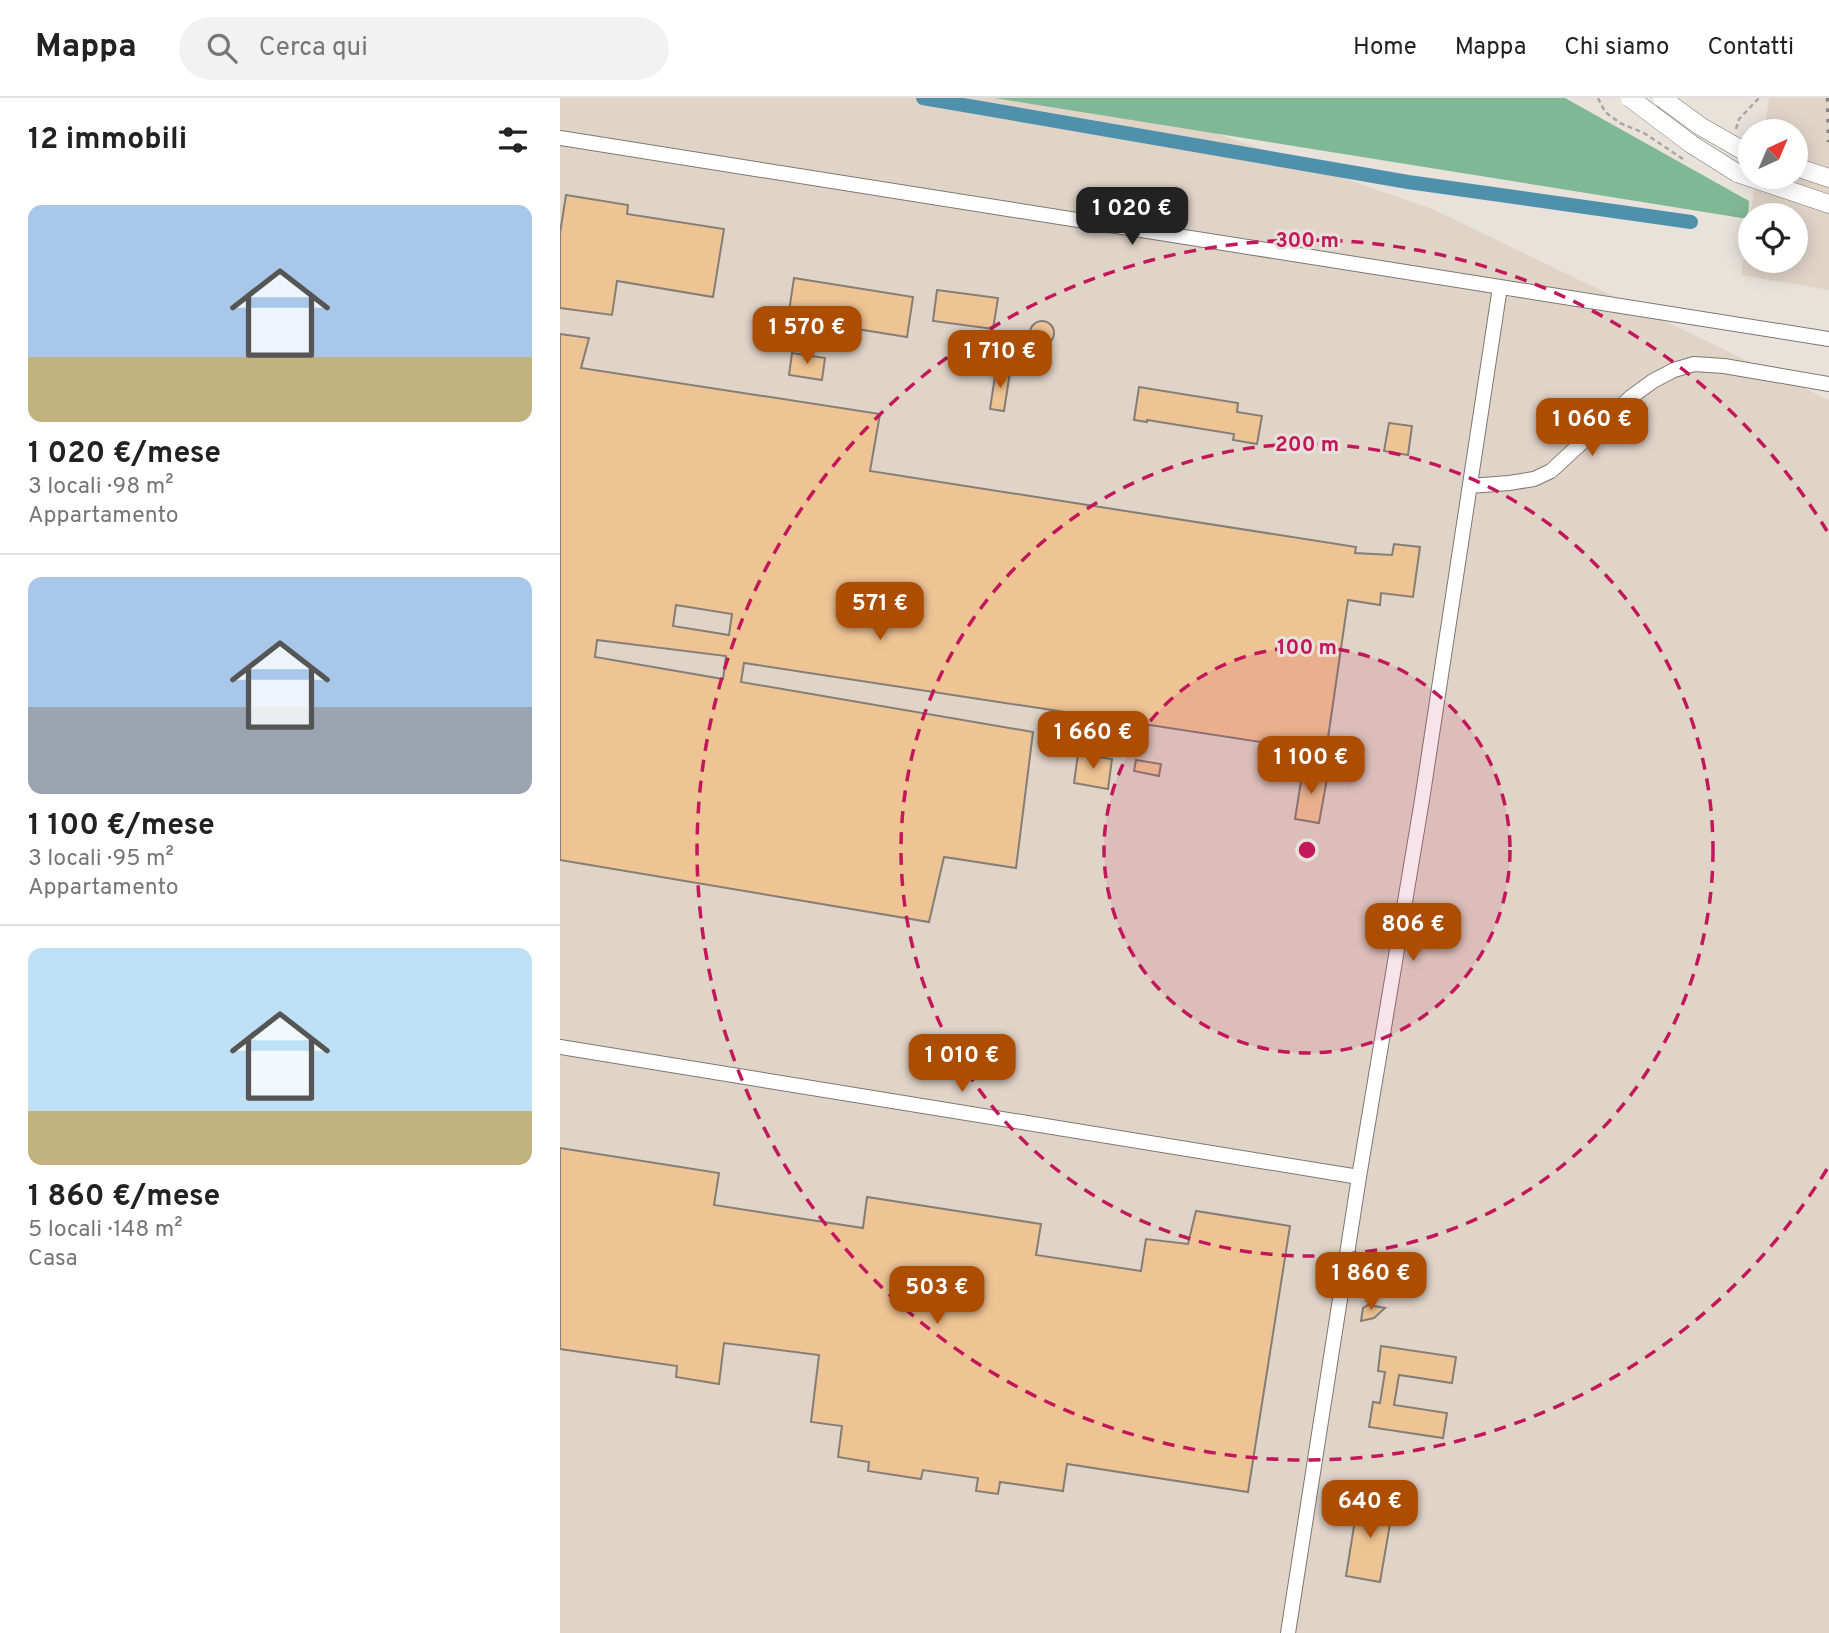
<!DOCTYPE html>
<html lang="it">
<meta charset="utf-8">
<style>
body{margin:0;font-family:Overpass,sans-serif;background:#f2f2f2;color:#222;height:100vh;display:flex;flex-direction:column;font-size:26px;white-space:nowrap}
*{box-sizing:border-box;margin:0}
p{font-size:23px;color:#767676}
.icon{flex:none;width:38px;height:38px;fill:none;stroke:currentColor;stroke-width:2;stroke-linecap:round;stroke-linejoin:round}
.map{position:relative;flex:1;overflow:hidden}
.side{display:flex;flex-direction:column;background:#fff;width:560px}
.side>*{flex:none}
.needle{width:46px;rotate:44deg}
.fabs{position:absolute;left:1178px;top:21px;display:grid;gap:14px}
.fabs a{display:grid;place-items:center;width:70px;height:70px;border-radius:50%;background:#fff;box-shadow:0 4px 18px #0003;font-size:35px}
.price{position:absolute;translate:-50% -60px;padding:0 16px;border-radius:14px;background:#ac4d00;color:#fff;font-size:23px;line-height:46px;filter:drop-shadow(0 2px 4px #0008)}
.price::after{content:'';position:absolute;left:50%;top:42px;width:21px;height:16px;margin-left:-10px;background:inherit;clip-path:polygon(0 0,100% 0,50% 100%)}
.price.selected{background:#222;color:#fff}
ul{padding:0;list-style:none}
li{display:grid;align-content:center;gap:14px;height:371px;padding:0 28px}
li+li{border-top:2px solid #e0e0e0}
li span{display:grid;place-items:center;height:217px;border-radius:14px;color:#555}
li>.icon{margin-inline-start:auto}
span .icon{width:126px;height:126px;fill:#fffc;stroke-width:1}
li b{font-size:30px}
h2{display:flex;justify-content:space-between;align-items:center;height:84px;padding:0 28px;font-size:30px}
header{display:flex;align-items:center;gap:42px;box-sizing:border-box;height:98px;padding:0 35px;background:#fff;border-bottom:2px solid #e0e0e0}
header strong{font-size:33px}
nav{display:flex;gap:38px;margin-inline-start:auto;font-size:24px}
.search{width:490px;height:63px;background:#f2f2f2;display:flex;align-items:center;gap:18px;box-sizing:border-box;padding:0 24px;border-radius:38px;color:#767676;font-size:26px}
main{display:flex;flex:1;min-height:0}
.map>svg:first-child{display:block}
.built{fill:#e0d4c7}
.forest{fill:#7fb894}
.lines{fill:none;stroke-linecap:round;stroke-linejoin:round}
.canal{stroke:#4f91ac;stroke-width:14}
.building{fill:#efc495;stroke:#847e78;stroke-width:2;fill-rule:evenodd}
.minor-casing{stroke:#7d7771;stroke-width:16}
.tertiary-casing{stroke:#7d7771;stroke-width:19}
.path{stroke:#aba6a1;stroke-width:2.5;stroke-dasharray:5 3.5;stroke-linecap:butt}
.minor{stroke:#fff;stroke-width:14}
.tertiary{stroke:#fff;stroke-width:18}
.rail{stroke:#86827d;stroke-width:4.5;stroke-dasharray:3.5 7;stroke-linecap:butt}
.tertiary-bridge-casing{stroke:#7d7771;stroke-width:19;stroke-linecap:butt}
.tertiary-bridge{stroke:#fff;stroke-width:18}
.ring{fill:none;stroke:#c2185b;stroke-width:3.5;stroke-dasharray:12 9}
.centre{fill:#c2185b;stroke:#e8e2db;stroke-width:3.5}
.ring-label{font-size:21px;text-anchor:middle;font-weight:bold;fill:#c2185b;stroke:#e8e2db;stroke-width:6;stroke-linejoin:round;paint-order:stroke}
</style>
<header>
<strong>Mappa</strong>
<div class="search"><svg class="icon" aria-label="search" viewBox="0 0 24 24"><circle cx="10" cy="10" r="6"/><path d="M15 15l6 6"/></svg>Cerca qui</div>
<nav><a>Home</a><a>Mappa</a><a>Chi siamo</a><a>Contatti</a></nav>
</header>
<main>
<section class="side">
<h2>12 immobili<svg class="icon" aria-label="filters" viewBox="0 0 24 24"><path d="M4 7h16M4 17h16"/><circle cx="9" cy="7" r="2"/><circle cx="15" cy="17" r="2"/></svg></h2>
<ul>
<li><span style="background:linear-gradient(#a9c7e8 70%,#c2b280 0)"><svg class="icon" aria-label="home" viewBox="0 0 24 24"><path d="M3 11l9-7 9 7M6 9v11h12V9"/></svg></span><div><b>1 020 €/mese</b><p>3 locali · 98 m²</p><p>Appartamento</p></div></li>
<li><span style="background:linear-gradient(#a9c7e8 60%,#9aa5b1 0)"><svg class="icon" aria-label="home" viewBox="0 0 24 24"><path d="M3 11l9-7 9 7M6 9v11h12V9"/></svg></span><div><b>1 100 €/mese</b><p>3 locali · 95 m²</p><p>Appartamento</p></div></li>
<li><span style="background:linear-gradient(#bfe0f5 75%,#c2b280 0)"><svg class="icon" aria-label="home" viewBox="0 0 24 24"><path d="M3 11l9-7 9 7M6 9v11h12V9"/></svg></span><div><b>1 860 €/mese</b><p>5 locali · 148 m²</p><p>Casa</p></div></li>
</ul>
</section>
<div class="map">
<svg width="1269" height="1535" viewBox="0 0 1269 1535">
<rect width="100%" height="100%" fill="#e8e2db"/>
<path class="built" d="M0,0H555L872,111L1269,302V1535H0Z
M1209,0H1269V192L1181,177L1190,119V163H1236V117H1190L1196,79H1236V33H1204Z"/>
<path class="forest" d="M434,0H1005L1189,103L1188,121Z"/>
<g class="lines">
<path class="canal" d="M363,0L848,84L1131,124"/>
</g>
<path class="building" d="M6,97L68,107L67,116L164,131L153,199L57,183L52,217L0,210V135Z
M234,180L353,199L347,239L228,220Z
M377,192L438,200L433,231L373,223Z
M470 235a12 12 0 1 1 24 0a12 12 0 1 1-24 0Z
M0,236L29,240L21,270L320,316L310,373L796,449L795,455L832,457L834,446L860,449L853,499L821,495L820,507L788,502L766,654L184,565L181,584L473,634L456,770L384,759L369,824L0,762ZM116,507L172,516L169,537L113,528ZM37,542L166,558L163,581L35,559Z
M232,255L265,260L262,282L229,277Z
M436,272L450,274L444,313L430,311Z
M579,289L678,305L677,314L702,318L697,346L673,342L674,336L587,322V324L574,322Z
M829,325L852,328L848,357L824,353Z
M518,656L552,661L548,691L514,685Z
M576,662L601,666L599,678L574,673Z
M743,671L768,675L759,725L735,721Z
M0,1050L159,1075L154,1107L303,1130L307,1099L481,1126L476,1157L581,1173L586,1141L628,1146L636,1113L730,1128L688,1394L507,1366L503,1393L440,1384L438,1396L416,1393L418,1380L363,1372L361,1381L308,1373L309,1364L278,1359L282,1328L251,1324L259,1257L164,1245L159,1286L116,1279L117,1268L0,1251Z
M808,1207L825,1210L814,1220L801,1223L803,1210Z
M821,1248L896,1259L892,1285L839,1277L834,1307L887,1315L883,1340L809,1329L813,1304L820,1305L825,1274L818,1273Z
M809,1396L831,1400L827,1426H830L820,1484L786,1478L795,1422H798L800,1412L806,1413Z"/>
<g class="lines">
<defs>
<path id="minor" d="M0,40L1269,241
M910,388L949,385L974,381L991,373L1071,299L1093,283L1114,272L1134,266L1164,268L1269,286
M0,949L799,1079
M728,1535L799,1079L862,702L940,189"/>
<path id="tertiary" d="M1236,69L1269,80
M1177,75L1269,106"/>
</defs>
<use href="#minor" class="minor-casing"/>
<use href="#tertiary" class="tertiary-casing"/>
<path class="path" d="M1038,0L1045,14L1060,25L1084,35L1126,63
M1176,31L1179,21L1199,0"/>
<use href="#minor" class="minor"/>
<use href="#tertiary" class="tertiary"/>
<path class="rail" d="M1268,0L1269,44"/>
<defs>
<path id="tertiary-bridge" d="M1070,0L1131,46L1177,75
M1102,0L1140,28L1182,52"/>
</defs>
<use href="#tertiary-bridge" class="tertiary-bridge-casing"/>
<use href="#tertiary-bridge" class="tertiary-bridge"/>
</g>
<circle cx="747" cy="752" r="203" fill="#c2185b" fill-opacity=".12"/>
<g class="ring">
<circle cx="747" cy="752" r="203"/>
<circle cx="747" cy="752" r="406"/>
<path d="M1267 1071A610 610 0 1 1 1267 433"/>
</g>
<circle cx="747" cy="752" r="10" class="centre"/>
<g class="ring-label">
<text x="747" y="149">300 m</text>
<text x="747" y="353">200 m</text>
<text x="747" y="556">100 m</text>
</g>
</svg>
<div class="fabs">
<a><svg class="needle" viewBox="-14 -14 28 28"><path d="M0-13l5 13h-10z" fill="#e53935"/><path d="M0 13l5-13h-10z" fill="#767676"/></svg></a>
<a><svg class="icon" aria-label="locate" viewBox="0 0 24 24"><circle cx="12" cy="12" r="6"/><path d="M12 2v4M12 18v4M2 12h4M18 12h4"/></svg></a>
</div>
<b class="price selected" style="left:572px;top:149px">1 020 €</b>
<b class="price" style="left:247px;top:268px">1 570 €</b>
<b class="price" style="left:440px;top:292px">1 710 €</b>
<b class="price" style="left:1032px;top:360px">1 060 €</b>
<b class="price" style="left:320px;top:544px">571 €</b>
<b class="price" style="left:533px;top:673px">1 660 €</b>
<b class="price" style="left:751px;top:698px">1 100 €</b>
<b class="price" style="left:853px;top:865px">806 €</b>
<b class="price" style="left:402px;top:996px">1 010 €</b>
<b class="price" style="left:811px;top:1214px">1 860 €</b>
<b class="price" style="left:377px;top:1228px">503 €</b>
<b class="price" style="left:810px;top:1442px">640 €</b>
</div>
</main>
